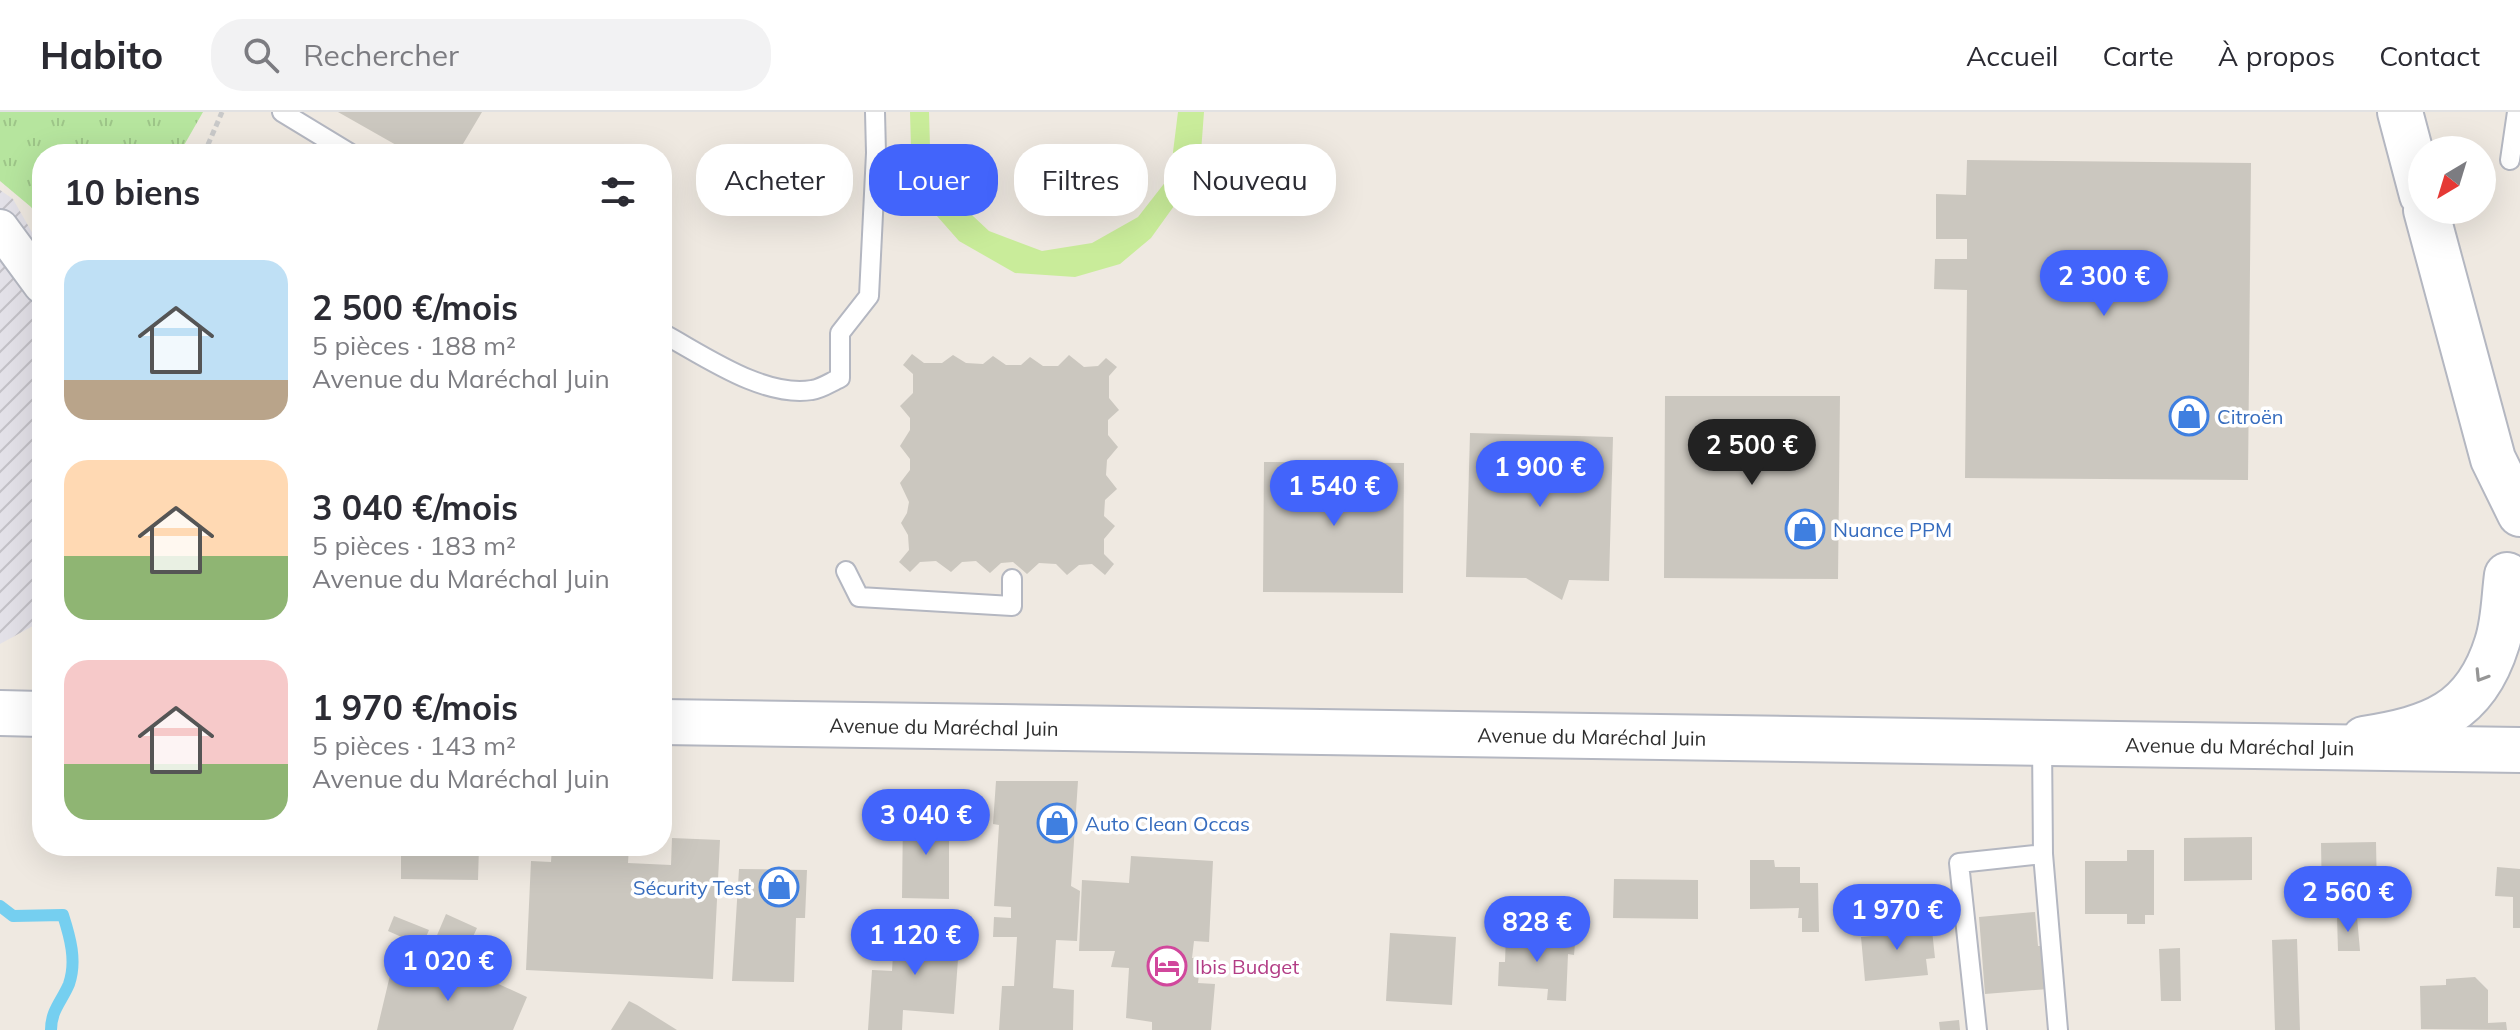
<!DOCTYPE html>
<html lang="fr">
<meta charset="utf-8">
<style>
body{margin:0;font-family:Mulish,sans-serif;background:#f2f2f3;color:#2b2b33;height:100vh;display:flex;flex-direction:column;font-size:30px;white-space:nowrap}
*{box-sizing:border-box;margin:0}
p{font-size:26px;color:#7c7c81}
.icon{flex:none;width:44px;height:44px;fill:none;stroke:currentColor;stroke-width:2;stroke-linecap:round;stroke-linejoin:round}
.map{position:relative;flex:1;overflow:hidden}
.sheet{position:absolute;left:32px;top:32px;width:640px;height:712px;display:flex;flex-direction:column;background:#fff;border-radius:32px;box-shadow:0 8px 32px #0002}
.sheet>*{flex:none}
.top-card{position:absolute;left:696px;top:32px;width:760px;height:72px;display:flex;gap:16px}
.needle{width:52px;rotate:218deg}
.buttons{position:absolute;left:2408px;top:24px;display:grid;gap:16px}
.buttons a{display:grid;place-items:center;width:88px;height:88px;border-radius:50%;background:#fff;box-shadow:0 8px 32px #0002;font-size:40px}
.price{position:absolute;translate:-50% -68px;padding:0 18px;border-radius:28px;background:#4264fb;color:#fff;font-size:26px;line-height:52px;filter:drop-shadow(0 2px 4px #0008)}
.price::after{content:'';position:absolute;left:50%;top:48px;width:24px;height:18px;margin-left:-12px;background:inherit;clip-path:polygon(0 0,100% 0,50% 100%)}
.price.selected{background:#222;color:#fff}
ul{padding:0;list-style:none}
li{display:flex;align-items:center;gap:24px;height:200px;padding:0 32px}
li span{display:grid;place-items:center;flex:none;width:224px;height:160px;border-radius:24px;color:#555}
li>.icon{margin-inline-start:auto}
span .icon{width:96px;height:96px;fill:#fffc;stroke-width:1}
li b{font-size:34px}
h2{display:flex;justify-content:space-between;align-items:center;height:96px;padding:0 32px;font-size:34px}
.pill{padding:0 28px;border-radius:32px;background:#fff;box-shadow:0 8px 32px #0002;font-size:28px;line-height:72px}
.pill.selected{background:#4264fb;color:#fff}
header{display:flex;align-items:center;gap:48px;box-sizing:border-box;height:112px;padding:0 40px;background:#fff;border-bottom:2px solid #e1e1e2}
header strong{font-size:38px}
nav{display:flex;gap:44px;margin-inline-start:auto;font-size:28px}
.search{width:560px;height:72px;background:#f2f2f3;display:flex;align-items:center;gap:20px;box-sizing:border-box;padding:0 28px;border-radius:32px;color:#7c7c81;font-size:30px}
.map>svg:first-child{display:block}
.industrial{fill:url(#industrial-furrows)}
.grass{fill:url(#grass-tufts)}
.pitch{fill:#c9ec9a}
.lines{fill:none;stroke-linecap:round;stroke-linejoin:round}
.stream{stroke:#75cff0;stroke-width:12}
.building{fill:#cbc7bf}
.service-casing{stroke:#b4b7c1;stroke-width:22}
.minor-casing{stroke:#b4b7c1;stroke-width:40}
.tertiary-casing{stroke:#b4b7c1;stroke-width:48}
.secondary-casing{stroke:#b4b7c1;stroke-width:48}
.path{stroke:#c9c9c9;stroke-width:5;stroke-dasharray:6 4;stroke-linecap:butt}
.service{stroke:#fff;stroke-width:18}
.minor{stroke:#fff;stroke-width:36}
.tertiary{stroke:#fff;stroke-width:44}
.secondary{stroke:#fff;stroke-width:44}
.oneway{stroke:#969696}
.labels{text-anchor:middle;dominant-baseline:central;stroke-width:7;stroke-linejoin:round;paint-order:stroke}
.shop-label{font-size:20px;fill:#366cbe;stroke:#fff;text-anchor:start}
.street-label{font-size:20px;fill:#2e2e2e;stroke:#fff}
.hotel-label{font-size:20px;fill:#b23c85;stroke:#fff;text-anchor:start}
</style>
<header>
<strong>Habito</strong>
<div class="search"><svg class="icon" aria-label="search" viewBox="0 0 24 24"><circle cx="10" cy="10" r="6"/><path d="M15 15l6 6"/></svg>Rechercher</div>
<nav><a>Accueil</a><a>Carte</a><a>À propos</a><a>Contact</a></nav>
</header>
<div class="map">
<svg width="2520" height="918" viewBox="0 0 2520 918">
<defs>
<pattern id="industrial-furrows" width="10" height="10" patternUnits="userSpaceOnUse" patternTransform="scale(2)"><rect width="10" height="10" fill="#e3e1e8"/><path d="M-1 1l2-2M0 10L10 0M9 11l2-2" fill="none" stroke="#c3c1c7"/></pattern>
<pattern id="grass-tufts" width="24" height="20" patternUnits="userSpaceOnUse" patternTransform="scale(2)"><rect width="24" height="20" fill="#b6e59e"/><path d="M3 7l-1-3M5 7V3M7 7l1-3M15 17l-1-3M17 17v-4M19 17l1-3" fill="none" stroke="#9dc588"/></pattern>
</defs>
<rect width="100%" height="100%" fill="#efe9e1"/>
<path class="industrial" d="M0,78L13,87L42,138V509L0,532Z"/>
<path class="grass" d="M0,0H203L179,42H42V111L31,95L0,69Z"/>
<path class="pitch" d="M910,0H929L930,35L958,90L989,119L1042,139L1092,131L1138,105L1170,64L1178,0H1204L1201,40L1179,87L1151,126L1120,152L1075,165L1015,161L959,129L922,87L911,35Z"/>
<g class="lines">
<path class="stream" d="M0,794L13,804L63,803C70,825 77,849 69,872C62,889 51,898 51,918"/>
</g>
<path class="building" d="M338,0H482L457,42H412Z
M1967,48L2251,51L2248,368L1965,366L1967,178L1934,177L1935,147H1967V127H1936V82L1966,83Z
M912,242L924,251H942L953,243L966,251L983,252L993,244L1006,253H1021L1030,245L1043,254H1058L1069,243L1084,255L1098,254L1106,246L1117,255L1109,264V286L1119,298L1108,308V323L1118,335L1107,348L1106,363L1117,377L1105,388L1104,404L1115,414L1104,427V442L1114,452L1105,463L1092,452L1079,453L1067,463L1056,452L1039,451L1027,462L1013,450L1001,451L990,461L976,449L962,450L951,460L936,449L920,450L910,460L899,450L909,438L908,423L901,411L907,401L909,390L900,371L910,358V347L900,334L910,318V306L900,294L913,281V262L903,253Z
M1665,284H1840L1838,467L1664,466Z
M1470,321L1613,325L1609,469L1569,468L1562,488L1526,466L1466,465Z
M1264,350L1404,351L1403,481L1263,480Z
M996,669H1078L1071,774L1080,779L1077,829L1056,828L1053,876L1074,878L1073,918H999L1002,874H1014L1017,825H993L994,805L1011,806V795L994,794L999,713L993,712Z
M903,702L949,703V787L902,786Z
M2252,725V768L2184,769V726Z
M672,726L720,728L713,867L526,858L531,749L551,750L552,734H629L628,751L671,753Z
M2376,730L2377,781H2374V794H2360V780H2347V788L2322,789L2321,731Z
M401,734H479L478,768L401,767Z
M2127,738H2154V803H2145V812H2127V802H2085V749H2127Z
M1131,744L1213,749L1209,830L1194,829L1192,846H1201L1198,871L1215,872L1211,918H1152V910L1126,906L1129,856L1111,855L1115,839H1079L1082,768L1129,771Z
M1750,748H1774L1775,755H1800V771H1818L1819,820H1802V806H1798L1799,796L1750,797Z
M2497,755L2520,757V816H2513V785L2495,784Z
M739,757L807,758L805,806H796L794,870L732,869Z
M1614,767L1698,768V807L1613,806Z
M2035,800L2038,834H2044L2048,877L1985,882L1979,805Z
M446,802L477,816L465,842L435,828Z
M394,804L429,818L422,834L388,819Z
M2337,804L2357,805L2360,839H2338Z
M1910,807L1911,820L1932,818L1935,846L1926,847L1928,863L1865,869L1861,825L1884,823L1882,809Z
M895,809L917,811V817L960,820L954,902L903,898L902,918H868L872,858L892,859Z
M1390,821L1456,825L1452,893L1386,889Z
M1506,822L1569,826V831L1575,832L1574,843L1568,842L1566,889L1547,888L1548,877L1498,874L1499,850H1505Z
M2297,827L2300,918H2275L2272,828Z
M2180,836L2181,889H2161L2159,837Z
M457,853L527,885L513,918H377L392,855L450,869Z
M2475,865L2488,878V911L2506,910L2507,918L2421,917L2420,874L2446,873V867Z
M629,889L637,893L677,918H611Z
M1959,908L1960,918H1940L1939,910Z"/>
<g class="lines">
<defs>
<path id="service" d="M282,0L351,42
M2510,48L2517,0
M662,221C703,243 763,286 812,278C821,277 831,270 840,266V221L869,184L876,41L875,0
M846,459L859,485L1012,494V467
M2042,630L2043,742L2058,918
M1977,918L1959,751L2043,742"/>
<path id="minor" d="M0,116L42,173"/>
<path id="tertiary" d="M2400,0L2422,83
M2426,98L2493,347L2520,402
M2364,627C2431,616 2475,602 2497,531C2504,510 2504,485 2507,463"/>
<g id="secondary">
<path d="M0,601L42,602"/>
<path id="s1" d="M662,610L2520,638"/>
</g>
</defs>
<use href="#service" class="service-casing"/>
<use href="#minor" class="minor-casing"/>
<use href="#tertiary" class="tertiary-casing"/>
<use href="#secondary" class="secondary-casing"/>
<path class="path" d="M204,42L222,0"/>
<use href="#service" class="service"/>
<use href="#minor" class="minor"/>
<use href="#tertiary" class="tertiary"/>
<use href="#secondary" class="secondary"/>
</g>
<defs><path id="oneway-chevron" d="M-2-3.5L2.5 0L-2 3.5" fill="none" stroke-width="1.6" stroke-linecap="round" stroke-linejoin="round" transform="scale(2)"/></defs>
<use class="oneway" href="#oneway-chevron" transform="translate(2481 564) rotate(122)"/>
<defs>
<symbol id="shop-ring" viewBox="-11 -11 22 22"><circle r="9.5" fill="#fff" stroke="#3f7fe0" stroke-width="1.5"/><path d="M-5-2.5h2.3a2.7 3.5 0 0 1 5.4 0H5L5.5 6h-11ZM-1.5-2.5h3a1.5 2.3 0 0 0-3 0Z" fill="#3f7fe0"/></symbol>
<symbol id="hotel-ring" viewBox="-11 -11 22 22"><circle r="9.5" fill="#fff" stroke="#d1479c" stroke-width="1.5"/><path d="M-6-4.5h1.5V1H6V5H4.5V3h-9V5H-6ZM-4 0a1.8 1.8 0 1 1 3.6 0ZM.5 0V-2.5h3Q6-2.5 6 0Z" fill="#d1479c"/></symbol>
</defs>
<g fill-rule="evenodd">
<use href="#shop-ring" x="2167" y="282" width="44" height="44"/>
<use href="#shop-ring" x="1783" y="395" width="44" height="44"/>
<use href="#shop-ring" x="1035" y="689" width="44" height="44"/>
<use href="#shop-ring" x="757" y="753" width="44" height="44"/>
<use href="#hotel-ring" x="1145" y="832" width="44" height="44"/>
</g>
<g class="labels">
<g class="shop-label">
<text x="2217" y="304">Citroën</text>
<text x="1833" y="417">Nuance PPM</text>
<text x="1085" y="711">Auto Clean Occas</text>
<text x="751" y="775" text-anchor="end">Sécurity Test</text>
</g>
<g class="street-label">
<text stroke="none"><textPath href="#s1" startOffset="282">Avenue du Maréchal Juin</textPath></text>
<text stroke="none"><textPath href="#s1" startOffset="930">Avenue du Maréchal Juin</textPath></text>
<text stroke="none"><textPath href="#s1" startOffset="1578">Avenue du Maréchal Juin</textPath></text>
</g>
<g class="hotel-label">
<text x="1195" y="854">Ibis Budget</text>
</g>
</g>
</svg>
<div class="buttons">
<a><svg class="needle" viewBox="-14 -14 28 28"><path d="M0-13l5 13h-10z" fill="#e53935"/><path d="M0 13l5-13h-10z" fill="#7c7c81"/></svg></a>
</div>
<b class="price" style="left:2104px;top:206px">2 300 €</b>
<b class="price selected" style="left:1752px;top:375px">2 500 €</b>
<b class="price" style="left:1540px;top:397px">1 900 €</b>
<b class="price" style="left:1334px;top:416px">1 540 €</b>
<b class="price" style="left:926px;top:745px">3 040 €</b>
<b class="price" style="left:2348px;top:822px">2 560 €</b>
<b class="price" style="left:1897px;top:840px">1 970 €</b>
<b class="price" style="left:1537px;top:852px">828 €</b>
<b class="price" style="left:915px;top:865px">1 120 €</b>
<b class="price" style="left:448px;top:891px">1 020 €</b>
<div class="top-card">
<a class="pill">Acheter</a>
<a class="pill selected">Louer</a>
<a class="pill">Filtres</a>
<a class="pill">Nouveau</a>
</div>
<section class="sheet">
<h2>10 biens<svg class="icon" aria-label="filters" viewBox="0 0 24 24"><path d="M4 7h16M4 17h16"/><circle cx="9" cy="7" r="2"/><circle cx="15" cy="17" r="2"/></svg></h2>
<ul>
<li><span style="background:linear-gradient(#bfe0f5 75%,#b9a48a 0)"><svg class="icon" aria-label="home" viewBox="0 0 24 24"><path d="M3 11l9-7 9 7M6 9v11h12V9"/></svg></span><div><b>2 500 €/mois</b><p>5 pièces · 188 m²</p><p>Avenue du Maréchal Juin</p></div></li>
<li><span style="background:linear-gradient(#ffd9b3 60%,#8fb573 0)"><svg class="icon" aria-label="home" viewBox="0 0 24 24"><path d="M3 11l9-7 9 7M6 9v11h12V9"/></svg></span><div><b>3 040 €/mois</b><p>5 pièces · 183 m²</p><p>Avenue du Maréchal Juin</p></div></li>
<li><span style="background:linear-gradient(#f6c9c9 65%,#8fb573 0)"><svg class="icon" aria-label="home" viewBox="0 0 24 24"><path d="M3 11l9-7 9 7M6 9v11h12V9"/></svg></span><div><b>1 970 €/mois</b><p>5 pièces · 143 m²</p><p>Avenue du Maréchal Juin</p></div></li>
</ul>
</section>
</div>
